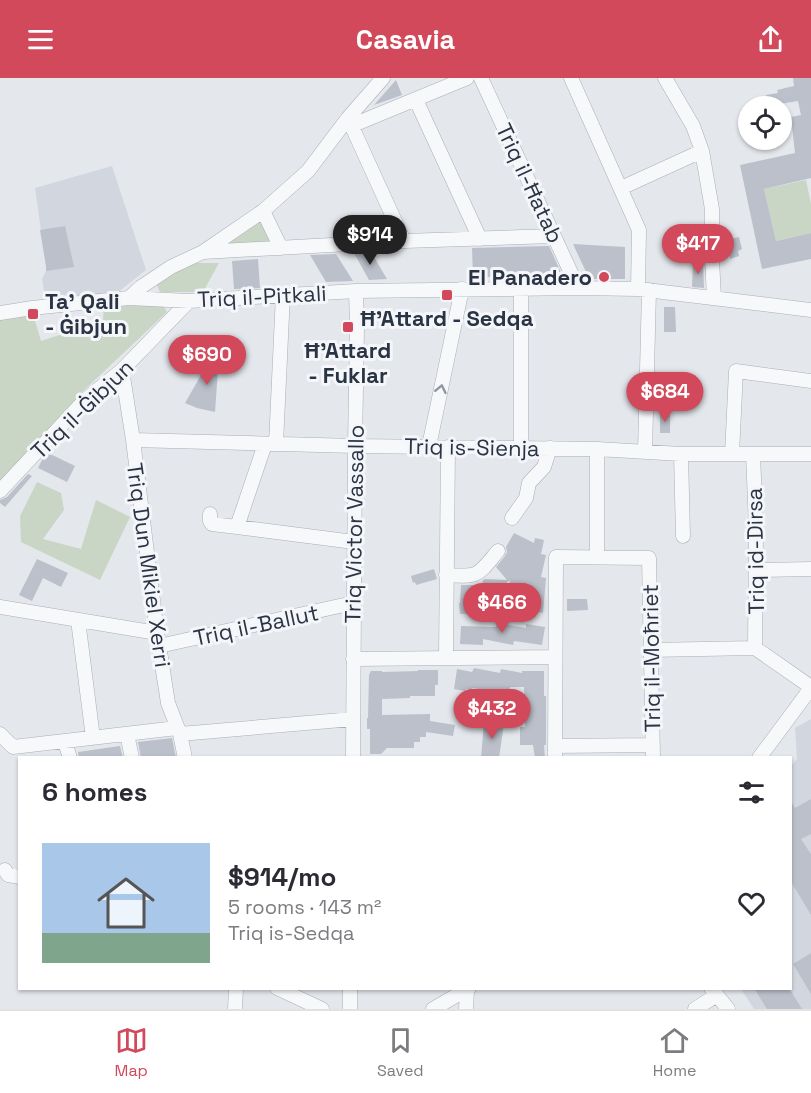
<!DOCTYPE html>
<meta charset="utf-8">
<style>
body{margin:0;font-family:"Space Grotesk",sans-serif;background:#f2f2f3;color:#2b2b33;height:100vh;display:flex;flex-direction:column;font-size:22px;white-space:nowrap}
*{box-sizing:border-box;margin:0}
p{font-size:20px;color:#7c7c81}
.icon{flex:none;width:33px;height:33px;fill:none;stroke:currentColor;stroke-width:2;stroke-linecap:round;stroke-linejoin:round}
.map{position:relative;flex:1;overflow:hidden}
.details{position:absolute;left:18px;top:678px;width:774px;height:234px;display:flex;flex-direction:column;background:#fff;border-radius:0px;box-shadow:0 2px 4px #0004}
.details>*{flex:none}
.tools{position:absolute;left:738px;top:18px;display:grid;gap:12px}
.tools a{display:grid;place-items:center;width:54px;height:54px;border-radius:50%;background:#fff;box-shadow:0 2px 4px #0004;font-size:30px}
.price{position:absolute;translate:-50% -51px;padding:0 14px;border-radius:21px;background:#d1495b;color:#fff;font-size:20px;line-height:39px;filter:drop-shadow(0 2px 3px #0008)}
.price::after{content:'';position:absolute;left:50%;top:36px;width:18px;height:14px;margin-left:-9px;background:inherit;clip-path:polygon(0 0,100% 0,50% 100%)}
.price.selected{background:#222;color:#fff}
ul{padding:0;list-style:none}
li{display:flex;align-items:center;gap:18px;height:150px;padding:0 24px}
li+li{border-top:2px solid #e1e1e2}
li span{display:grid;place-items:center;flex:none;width:168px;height:120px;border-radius:0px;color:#555}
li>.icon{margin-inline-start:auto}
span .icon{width:72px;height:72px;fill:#fffc;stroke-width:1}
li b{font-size:26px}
h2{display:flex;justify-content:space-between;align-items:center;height:72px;padding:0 24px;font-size:26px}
header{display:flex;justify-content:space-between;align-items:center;height:78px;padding:0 24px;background:#d1495b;color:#fff;font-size:27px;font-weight:700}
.menu{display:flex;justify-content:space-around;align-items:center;height:84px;border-top:2px solid #e1e1e2;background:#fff;font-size:16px;color:#7c7c81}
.menu a{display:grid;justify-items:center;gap:3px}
.menu .selected{color:#d1495b}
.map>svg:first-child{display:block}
.built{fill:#d2d6de}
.green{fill:#c9d6c5}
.building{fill:#bbc0ca}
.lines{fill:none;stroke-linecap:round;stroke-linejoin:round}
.minor-casing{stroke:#a9aeb7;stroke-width:15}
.minor{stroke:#f7f8fa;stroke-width:14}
.oneway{stroke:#9196a0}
.poi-dot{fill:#d1495b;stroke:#f4f6f9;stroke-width:2}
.labels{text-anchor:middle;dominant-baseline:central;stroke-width:6;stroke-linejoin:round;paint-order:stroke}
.street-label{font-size:22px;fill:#2b3445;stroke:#f4f6f9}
.poi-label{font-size:22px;font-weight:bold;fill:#2b3445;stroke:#f4f6f9}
</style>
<header><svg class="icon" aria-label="menu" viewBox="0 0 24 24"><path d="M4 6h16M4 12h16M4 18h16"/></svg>Casavia<svg class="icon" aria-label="share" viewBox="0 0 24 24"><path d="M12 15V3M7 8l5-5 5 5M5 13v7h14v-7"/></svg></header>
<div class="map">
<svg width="811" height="931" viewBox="0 0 811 931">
<rect width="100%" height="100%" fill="#e4e7ec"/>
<path class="built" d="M112,88L146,192L118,214L46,224L42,201L46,193V188L35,110Z
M811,641V931H754L741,911L790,910L791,688L797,681L795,650Z"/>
<path class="green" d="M806,102L811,126V155L776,163L764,111Z
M263,140L273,165H225Z
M193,185H219L203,214H160L156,205Z
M162,226L167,234L79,317L74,326L0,403V241L33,236L41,263L103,243L104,227Z
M37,404L61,415L64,432L43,461L81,471L96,422L130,439L100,502L21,464L20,438Z"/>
<path class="building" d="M793,0H811V100L764,111L776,163L811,155V181L762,191L740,87L795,75L791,39L801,37L798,23L768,28L766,17L778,15L777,12L794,8Z
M396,2L402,17L374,27Z
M65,148L74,189L46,193V188L40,152Z
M739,159L742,171L738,173L739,178L730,181L726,162Z
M573,166L625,169V201H591L587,196Z
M549,168L563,199H473L472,170Z
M371,174L387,201L369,202L354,175Z
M336,176L353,203L326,204L310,177Z
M258,181L260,210L234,211L232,183Z
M693,183H703L704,210L692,209Z
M664,229H675L676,254H664Z
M220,264L215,334L197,330L185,325Z
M660,335H670V355H660Z
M48,375L75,388L67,404L38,390L43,380Z
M28,396L32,398L5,429L0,425V422L7,419Z
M514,455L534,465L535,460L544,462L541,476L546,477L541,499L546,500L543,535L509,528L510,520H507L510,502L492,515H481L482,535L460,536L459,525H460L461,507H482L483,502L485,501L507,502L496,489L505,478L507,474L506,469Z
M37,481L68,495L61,509L43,500L32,523L19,517Z
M434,491L437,501L416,507L415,504L413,505L411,498Z
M567,521H587L588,532L567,533Z
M497,545L526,550V546L545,549L542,567L514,563L513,567L483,561V567L460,566L461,548L496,549Z
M474,590L500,595L501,591L522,595V593H544V618H546V667H544L545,680H535L533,667H520V649H525L524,609H510L507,624L485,620L486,612L472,610V612L466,611L465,613L454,611L457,591L472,594Z
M418,592H438V607H435V618H410V620L382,621V637L430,636V643L455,647L453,658L426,654V659H420V664H414V670H387L381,676H370V651H367V640H368L369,597L371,593H382V594L418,593Z
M484,644L504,646L499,680H481Z
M172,660L176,680H141L138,664Z
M120,668L123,680H79L78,674Z
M811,721V756L801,761L811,776V837L790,802V722L795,730Z
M811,875V916L793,886Z
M754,910H789L802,931H767Z"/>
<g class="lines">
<defs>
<path id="minor" d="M481,0L578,210
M571,0L639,152L638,211
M665,0L693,48L702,73L712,131V181L714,220
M416,22L480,161
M348,40L404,163
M353,47L467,0
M621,110L702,73
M263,133L281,170
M203,174L404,163L554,158
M521,211V370
M129,220L141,209L171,189L203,174L263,133L308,93L348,40L383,0
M0,235L32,230L129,220L189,223L356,213L578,210L638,211L811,232
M122,292L133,362L157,555L168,625L180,656L185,680
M133,362L355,368L597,371L681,376H811
M265,366L237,449L354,464
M276,366L283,216
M429,368L462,211
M597,371V479
M645,374L649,212
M681,376L683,458
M732,376L736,293L811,303
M753,376L756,448L755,570
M0,413L85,322L122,292L189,223
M210,436V443L212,446L237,449
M512,440L526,420L529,405L544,389L550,370
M757,492L811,491
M446,497C480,499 477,498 498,473
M0,529L157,555
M78,542L93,660
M159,568L353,525
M650,572L755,570L811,609
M446,579L448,369
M353,581L555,579
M0,656L13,669L177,650
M127,656L132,680
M180,656L353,641
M65,664L70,680
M555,668L653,667
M353,680L355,368L357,250L356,213
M555,680L556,479L649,480L653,680
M759,680L811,610
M5,792L8,797L20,799
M277,910L322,931
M711,910L728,931
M235,931L236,910
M350,931V910
M433,931L469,910
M466,931L467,912
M695,931L717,917"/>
</defs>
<use href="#minor" class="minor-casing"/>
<use href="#minor" class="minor"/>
</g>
<defs><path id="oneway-chevron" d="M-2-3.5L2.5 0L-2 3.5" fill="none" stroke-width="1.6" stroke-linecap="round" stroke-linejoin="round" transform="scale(1.5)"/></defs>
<use class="oneway" href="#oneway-chevron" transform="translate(441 311) rotate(-78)"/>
<g class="poi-dot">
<circle cx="604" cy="199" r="6"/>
<rect x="441" y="211" width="12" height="12" rx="3"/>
<rect x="27" y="230" width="12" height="12" rx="3"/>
<rect x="342" y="243" width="12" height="12" rx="3"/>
</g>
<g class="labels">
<g class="street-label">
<text transform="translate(530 105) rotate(65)">Triq il-Ħatab</text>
<text transform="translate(262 218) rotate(-3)">Triq il-Pitkali</text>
<text transform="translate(82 331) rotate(-44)">Triq il-Ġibjun</text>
<text transform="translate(472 369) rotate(1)">Triq is-Sienja</text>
<text transform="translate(354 446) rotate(-89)">Triq Victor Vassallo</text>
<text transform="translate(755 473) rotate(-91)">Triq id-Dirsa</text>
<text transform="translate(149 487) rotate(82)">Triq Dun Mikiel Xerri</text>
<text transform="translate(256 547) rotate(-12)">Triq il-Ballut</text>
<text transform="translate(651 580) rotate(-91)">Triq il-Moħriet</text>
</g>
<g class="poi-label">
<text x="592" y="199" text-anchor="end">El Panadero</text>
<text x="45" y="223" text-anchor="start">Ta' Qali<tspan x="45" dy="25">- Ġibjun</tspan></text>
<text x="447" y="240">Ħ'Attard - Sedqa</text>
<text x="348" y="272">Ħ'Attard<tspan x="348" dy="25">- Fuklar</tspan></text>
</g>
</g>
</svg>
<div class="tools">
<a><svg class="icon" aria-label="locate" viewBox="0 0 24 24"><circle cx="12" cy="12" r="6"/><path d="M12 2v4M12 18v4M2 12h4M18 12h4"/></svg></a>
</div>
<b class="price selected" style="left:370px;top:188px">$914</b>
<b class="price" style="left:698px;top:197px">$417</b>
<b class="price" style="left:207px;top:308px">$690</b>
<b class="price" style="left:665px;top:345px">$684</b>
<b class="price" style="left:502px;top:556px">$466</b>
<b class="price" style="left:492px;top:662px">$432</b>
<section class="details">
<h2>6 homes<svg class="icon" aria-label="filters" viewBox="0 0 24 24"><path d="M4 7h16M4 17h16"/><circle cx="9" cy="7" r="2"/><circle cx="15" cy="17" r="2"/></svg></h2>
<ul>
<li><span style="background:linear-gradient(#a9c7e8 75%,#7fa58c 0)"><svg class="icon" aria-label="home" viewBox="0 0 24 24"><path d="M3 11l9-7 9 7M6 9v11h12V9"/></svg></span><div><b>$914/mo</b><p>5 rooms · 143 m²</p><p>Triq is-Sedqa</p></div><svg class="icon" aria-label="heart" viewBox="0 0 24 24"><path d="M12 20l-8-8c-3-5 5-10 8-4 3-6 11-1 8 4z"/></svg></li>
</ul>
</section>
</div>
<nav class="menu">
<a class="selected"><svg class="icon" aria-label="map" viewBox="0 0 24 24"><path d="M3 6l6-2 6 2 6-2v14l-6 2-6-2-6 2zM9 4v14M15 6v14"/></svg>Map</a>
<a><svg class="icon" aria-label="saved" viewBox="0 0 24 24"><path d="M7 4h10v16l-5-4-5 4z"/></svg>Saved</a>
<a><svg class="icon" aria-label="home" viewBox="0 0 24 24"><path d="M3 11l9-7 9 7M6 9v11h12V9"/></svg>Home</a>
</nav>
